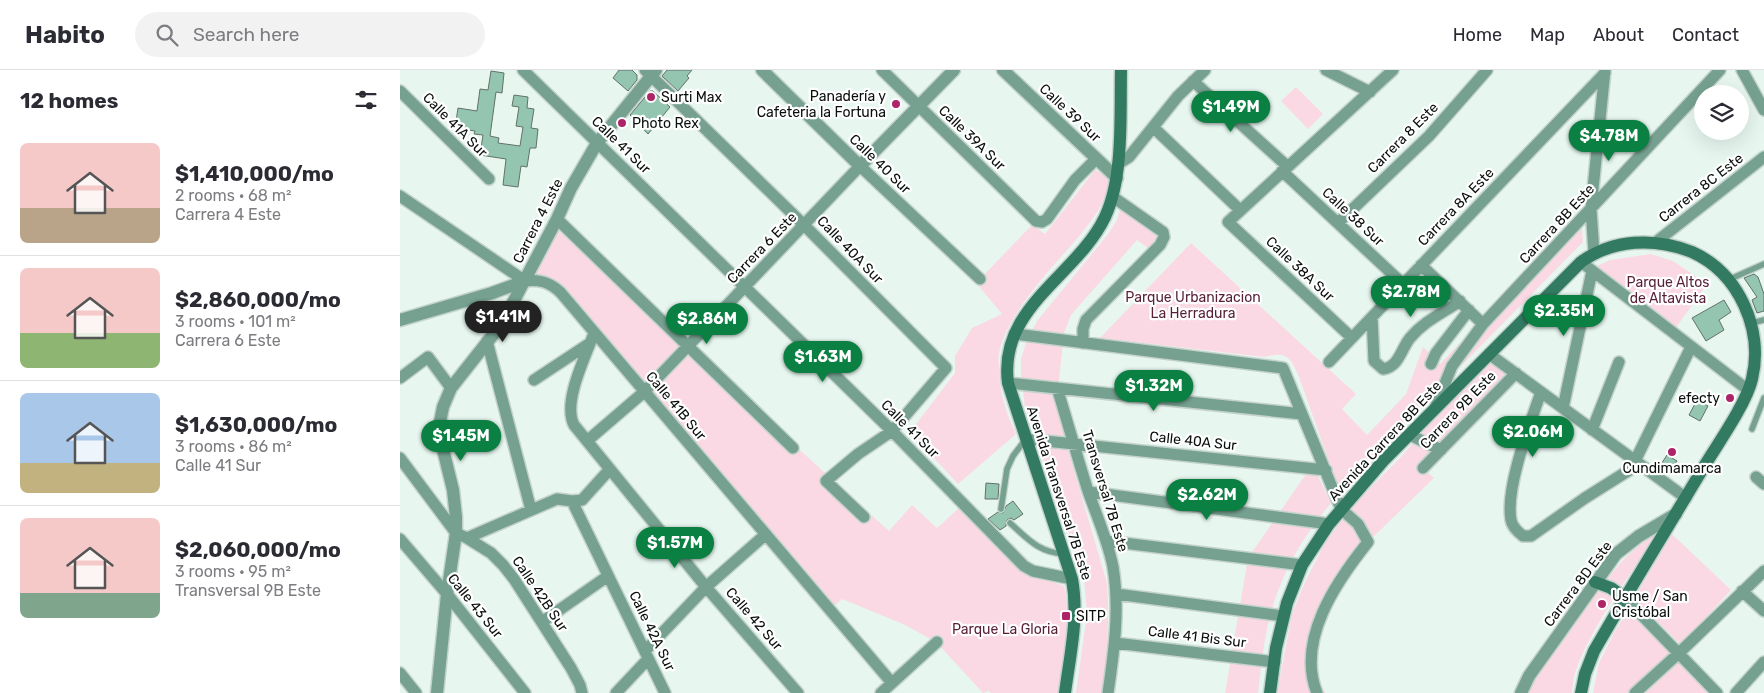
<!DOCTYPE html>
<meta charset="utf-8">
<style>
body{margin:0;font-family:Rubik,sans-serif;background:#f2f2f3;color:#2b2b33;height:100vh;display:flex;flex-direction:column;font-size:19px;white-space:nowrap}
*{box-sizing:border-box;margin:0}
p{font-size:16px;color:#7c7c81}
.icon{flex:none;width:28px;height:28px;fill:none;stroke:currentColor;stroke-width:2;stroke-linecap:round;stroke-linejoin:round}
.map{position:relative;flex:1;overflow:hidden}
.drawer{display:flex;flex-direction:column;background:#fff;width:400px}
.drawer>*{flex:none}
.tools{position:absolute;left:1294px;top:15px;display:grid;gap:10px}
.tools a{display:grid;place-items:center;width:55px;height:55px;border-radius:50%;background:#fff;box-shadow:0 5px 20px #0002;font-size:25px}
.price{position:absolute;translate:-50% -42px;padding:0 11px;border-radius:18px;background:#0b8043;color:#fff;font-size:16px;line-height:32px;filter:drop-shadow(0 1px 2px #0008)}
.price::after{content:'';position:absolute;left:50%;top:30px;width:15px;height:11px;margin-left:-8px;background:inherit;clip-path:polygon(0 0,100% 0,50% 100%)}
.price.active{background:#222;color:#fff}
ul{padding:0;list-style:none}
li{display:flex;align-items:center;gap:15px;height:125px;padding:0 20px}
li+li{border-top:1px solid #e1e1e2}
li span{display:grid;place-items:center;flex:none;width:140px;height:100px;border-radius:8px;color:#555}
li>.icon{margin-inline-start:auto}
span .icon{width:60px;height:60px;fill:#fffc;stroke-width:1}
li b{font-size:21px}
h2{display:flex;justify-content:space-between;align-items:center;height:60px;padding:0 20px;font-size:21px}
header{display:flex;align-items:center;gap:30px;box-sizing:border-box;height:70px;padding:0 25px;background:#fff;border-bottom:1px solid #e1e1e2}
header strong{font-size:24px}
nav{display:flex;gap:28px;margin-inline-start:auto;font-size:18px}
.search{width:350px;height:45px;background:#f2f2f3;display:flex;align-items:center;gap:12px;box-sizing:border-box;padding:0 18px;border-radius:28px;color:#7c7c81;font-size:19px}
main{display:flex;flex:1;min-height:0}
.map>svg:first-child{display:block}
.green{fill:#fad9e4}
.building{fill:#93c5b1;stroke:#63716b}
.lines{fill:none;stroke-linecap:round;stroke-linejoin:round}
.service-casing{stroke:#c4d2cc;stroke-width:8}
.minor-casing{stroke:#c4d2cc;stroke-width:14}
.tertiary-casing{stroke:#c4d2cc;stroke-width:15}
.secondary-casing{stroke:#c4d2cc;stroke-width:15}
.service{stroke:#76a190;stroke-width:5.5}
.minor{stroke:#76a190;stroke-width:11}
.tertiary{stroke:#76a190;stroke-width:12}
.secondary{stroke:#337a62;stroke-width:12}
.poi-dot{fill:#ad2568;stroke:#fff;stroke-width:2}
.labels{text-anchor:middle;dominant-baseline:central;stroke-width:4.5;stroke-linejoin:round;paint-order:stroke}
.poi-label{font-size:14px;fill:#0a0f0d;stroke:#fff;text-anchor:start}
.street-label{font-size:14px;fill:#0a0f0d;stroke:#fff}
.park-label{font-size:14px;fill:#581f38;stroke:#fff}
</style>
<header>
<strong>Habito</strong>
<div class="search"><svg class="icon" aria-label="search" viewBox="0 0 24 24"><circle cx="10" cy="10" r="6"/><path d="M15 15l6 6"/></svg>Search here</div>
<nav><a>Home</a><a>Map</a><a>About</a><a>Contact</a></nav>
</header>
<main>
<section class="drawer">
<h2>12 homes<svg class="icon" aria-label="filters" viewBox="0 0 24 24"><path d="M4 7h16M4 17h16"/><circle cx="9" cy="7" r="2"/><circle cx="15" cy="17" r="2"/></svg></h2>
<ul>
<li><span style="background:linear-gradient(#f6c9c9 65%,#b9a48a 0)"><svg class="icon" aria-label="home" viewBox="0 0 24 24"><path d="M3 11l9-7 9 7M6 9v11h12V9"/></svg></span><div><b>$1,410,000/mo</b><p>2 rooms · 68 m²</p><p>Carrera 4 Este</p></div></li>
<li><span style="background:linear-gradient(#f6c9c9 65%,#8fb573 0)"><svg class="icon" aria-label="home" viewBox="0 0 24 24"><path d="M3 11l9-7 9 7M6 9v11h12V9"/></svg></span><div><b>$2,860,000/mo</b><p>3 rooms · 101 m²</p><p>Carrera 6 Este</p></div></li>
<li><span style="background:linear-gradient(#a9c7e8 70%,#c2b280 0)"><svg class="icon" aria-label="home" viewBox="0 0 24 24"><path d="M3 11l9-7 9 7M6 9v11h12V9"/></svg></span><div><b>$1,630,000/mo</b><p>3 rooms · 86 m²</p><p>Calle 41 Sur</p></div></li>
<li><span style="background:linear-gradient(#f6c9c9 75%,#7fa58c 0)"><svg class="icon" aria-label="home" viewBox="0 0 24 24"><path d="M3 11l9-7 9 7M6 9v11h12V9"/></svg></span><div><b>$2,060,000/mo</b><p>3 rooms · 95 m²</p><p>Transversal 9B Este</p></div></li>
</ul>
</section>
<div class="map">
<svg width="1364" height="623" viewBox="0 0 1364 623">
<rect width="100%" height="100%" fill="#e7f7f0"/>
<path class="green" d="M896,17L923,44L908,59L881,31Z
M695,100L710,109C706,134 691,152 675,171C649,201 607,244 599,283C598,288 599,294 599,298C600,324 605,340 616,364L558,414L510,362L555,303V286L572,258L602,244L576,213L632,155L645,164Z
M720,139L763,169L752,181L737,170L671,245L664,263L657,329L666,373L707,513C710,549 707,586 702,623H676L687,544L684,508L625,337L621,307V289L626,273L637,251L709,163L717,150Z
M1181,145L1183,172L939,420L899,307C891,287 886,281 864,287L700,268L791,173L956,324L942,339L967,365L1006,324L1023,277L1040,294Z
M158,160L489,461L512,435L537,458L560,437L627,503L664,516C672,548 662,590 659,623H591L589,621L583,623L536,572L503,554L442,529L435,535L170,227L135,206Z
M1251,184L1273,191L1307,214L1275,259L1193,198L1210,190Z
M1089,291L1110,308L1023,398L1034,408L968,472L920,553L912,612L926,623H877L892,544L905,512L925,473L954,434L1000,388L1038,343Z
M908,401L918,406L931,433C901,469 880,505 869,551C863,574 861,599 858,623H825L848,488Z
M1259,461C1231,504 1194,552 1176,600C1173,607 1173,616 1172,623H1127C1139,600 1155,580 1170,559C1196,523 1220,485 1259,461Z
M1272,464L1331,520L1281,575L1234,528Z
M1230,538L1310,623H1193L1199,593L1215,561Z"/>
<path class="building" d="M219,0H232L237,5V10L228,21L213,8Z
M267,0H292L287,6L289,8L278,21L262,6Z
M91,1L104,3L102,23L96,22L90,66L99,68L98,73L120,76L123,57L116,56L119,37L112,36L114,25L128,27L127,38L134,39L131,58L138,59L136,78H130L127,97L121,96L118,117L103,115L106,89L80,85L83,65L74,64L75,61L55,58L58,38L77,41L80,19L88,20Z
M250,21H253L270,37L248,64L230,45Z
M1354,204L1358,207L1364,224V241L1357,243L1352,230L1357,227L1344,208Z
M1324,230L1331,242L1319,250L1324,260L1306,271L1292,248Z
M1297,330L1308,336L1300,351L1289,345Z
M1267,385L1277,391L1267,405L1258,399Z
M586,413L599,414L598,429H585Z
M613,431L623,444L614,450L611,448L607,450L606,456L600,460L588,449L598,442L603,443L606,436Z"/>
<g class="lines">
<defs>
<path id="service" d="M1328,210L1364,194
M1352,253L1364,250
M1352,359L1364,328
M601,439L607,399L613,386L625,370
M610,453C628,469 638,482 664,484"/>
<path id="minor" d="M123,0L492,361L624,496L633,501L672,509
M245,0L404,155L546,298L492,361L458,384L426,411L464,447
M482,0L636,151L642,152L647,149L675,110L696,89
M926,0L970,22
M1342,0L1364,40
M793,11L887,96
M0,21L89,109
M754,58L840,140
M718,94L729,87L778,26L805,0
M882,101L1003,214
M0,126L125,211C139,209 150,212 161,223L492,613
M157,149L393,378
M938,153L1029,66L1087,0
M1256,172L1364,87
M1194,183L1191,139L1205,0
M1181,192L1348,320
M1021,195L1083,254
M972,247L974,291L983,299C999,297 1001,279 1010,268C1024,251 1043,243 1060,231
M194,263C186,286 162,332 174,355L306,517L398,623
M615,264L883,298L941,439L958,454L968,472C936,512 896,570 917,623
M952,268L828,152L993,0
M87,271L131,440
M683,273V259L686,250L760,175L764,167L763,162L713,127
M1089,284L1286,428
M929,292L1205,3
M1031,294L1036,283L1069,240
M0,308L28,287L51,318
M134,310L190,273
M608,313L902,344
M657,318C668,353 677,387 688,421C697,447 708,471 713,497C720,539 714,582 708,623
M1141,322C1130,354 1105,418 1111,450C1112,457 1118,462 1123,466H1131L1185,428L1239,394
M1035,338L1052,296L1083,254L1320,0
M1163,338L1192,201
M1192,360L1219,292
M1010,365L1041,380
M626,369L926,400
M187,371L244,322L460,96L580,209
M0,388L56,463L67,468L91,483L103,495L114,509L171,598L180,615L182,623
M1235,391L1291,277
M1023,398L1116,303
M1356,407L1364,414
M689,422L929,454
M172,431L265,623
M67,468L157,429L172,431L182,430L210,399
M0,469L47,524L125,623
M707,471L902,495
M1342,521L1364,541
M716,524L883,546
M1225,528L1317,623
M142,552L208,506
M715,573L875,592
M245,581L306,517L365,465
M0,603L16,623
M216,623L248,589
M481,623L537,572
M1235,623L1279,583L1364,501
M1336,623L1364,592"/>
<path id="tertiary" d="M362,0L460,96L554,0
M603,0L717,108
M0,250L92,223L125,211
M37,623L47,524L56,463V447L53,420L40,367L39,357L43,337L51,318L96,261L109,240L157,149L171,118L197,73L256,0
M1121,623L1129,606L1154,571L1216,484L1239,466L1276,444"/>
<path id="secondary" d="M1195,512L1211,518L1225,528
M665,623C670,585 679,547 672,509L608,313C598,237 677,206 705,147C724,107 720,44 721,0
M870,623L876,578L887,533L902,495L929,454L983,391L1181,192C1213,169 1255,167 1292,182C1339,203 1364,260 1352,309C1346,334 1319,372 1305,395C1268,457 1230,518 1194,581L1185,604L1181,623"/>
</defs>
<use href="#service" class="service-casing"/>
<use href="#minor" class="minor-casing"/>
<use href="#tertiary" class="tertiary-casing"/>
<use href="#secondary" class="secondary-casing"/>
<use href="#service" class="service"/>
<use href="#minor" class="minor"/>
<use href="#tertiary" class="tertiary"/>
<use href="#secondary" class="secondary"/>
</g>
<g class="poi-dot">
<circle cx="251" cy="27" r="5"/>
<circle cx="496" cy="34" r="5"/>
<circle cx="222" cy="53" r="5"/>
<circle cx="1330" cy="328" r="5"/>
<circle cx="1272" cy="382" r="5"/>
<circle cx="1202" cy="534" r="5"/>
<rect x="661" y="541" width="10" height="10" rx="2.5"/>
</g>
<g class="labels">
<g class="poi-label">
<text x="486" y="26" text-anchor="end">Panadería y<tspan x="486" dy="16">Cafeteria la Fortuna</tspan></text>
<text x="261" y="27">Surti Max</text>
<text x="232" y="53">Photo Rex</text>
<text x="1320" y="328" text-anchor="end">efecty</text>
<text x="1272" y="398" text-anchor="middle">Cundimamarca</text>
<text x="1212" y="526">Usme / San<tspan x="1212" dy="16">Cristóbal</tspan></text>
<text x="676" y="546">SITP</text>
</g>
<g class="street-label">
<text transform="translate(670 43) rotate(43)">Calle 39 Sur</text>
<text transform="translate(55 55) rotate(45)">Calle 41A Sur</text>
<text transform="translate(572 68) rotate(44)">Calle 39A Sur</text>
<text transform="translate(1003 68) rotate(-45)">Carrera 8 Este</text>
<text transform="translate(221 75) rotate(44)">Calle 41 Sur</text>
<text transform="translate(480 94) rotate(44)">Calle 40 Sur</text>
<text transform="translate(1301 118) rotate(-38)">Carrera 8C Este</text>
<text transform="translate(1056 137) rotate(-46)">Carrera 8A Este</text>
<text transform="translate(953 147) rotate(43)">Calle 38 Sur</text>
<text transform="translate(138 151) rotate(-63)">Carrera 4 Este</text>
<text transform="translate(1157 154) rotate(-47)">Carrera 8B Este</text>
<text transform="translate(362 178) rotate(-46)">Carrera 6 Este</text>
<text transform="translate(450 180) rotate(46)">Calle 40A Sur</text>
<text transform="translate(900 199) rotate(43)">Calle 38A Sur</text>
<text transform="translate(276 336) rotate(50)">Calle 41B Sur</text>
<text transform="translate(1058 340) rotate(-46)">Carrera 9B Este</text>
<text transform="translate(510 359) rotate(45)">Calle 41 Sur</text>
<text transform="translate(793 371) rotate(6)">Calle 40A Sur</text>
<text transform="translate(985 371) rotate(-47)">Avenida Carrera 8B Este</text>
<text transform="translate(705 421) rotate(73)">Transversal 7B Este</text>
<text transform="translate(659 423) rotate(72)">Avenida Transversal 7B Este</text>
<text transform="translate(1178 514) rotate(-53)">Carrera 8D Este</text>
<text transform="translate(140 524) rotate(56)">Calle 42B Sur</text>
<text transform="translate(75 536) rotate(51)">Calle 43 Sur</text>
<text transform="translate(354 549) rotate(49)">Calle 42 Sur</text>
<text transform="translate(252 561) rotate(64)">Calle 42A Sur</text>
<text transform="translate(797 567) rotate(7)">Calle 41 Bis Sur</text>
</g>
<g class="park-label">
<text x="1268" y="212">Parque Altos<tspan x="1268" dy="16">de Altavista</tspan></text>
<text x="793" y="227">Parque Urbanizacion<tspan x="793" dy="16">La Herradura</tspan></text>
<text x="605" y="559">Parque La Gloria</text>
</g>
</g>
</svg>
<div class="tools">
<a><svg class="icon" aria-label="layers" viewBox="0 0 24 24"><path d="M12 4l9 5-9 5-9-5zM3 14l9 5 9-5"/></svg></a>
</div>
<b class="price" style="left:831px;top:63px">$1.49M</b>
<b class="price" style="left:1209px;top:92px">$4.78M</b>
<b class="price" style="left:1011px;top:248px">$2.78M</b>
<b class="price" style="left:1164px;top:267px">$2.35M</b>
<b class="price active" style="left:103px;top:273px">$1.41M</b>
<b class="price" style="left:307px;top:275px">$2.86M</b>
<b class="price" style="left:423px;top:313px">$1.63M</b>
<b class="price" style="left:754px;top:342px">$1.32M</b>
<b class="price" style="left:1133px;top:388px">$2.06M</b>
<b class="price" style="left:61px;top:392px">$1.45M</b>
<b class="price" style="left:807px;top:451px">$2.62M</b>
<b class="price" style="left:275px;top:499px">$1.57M</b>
</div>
</main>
